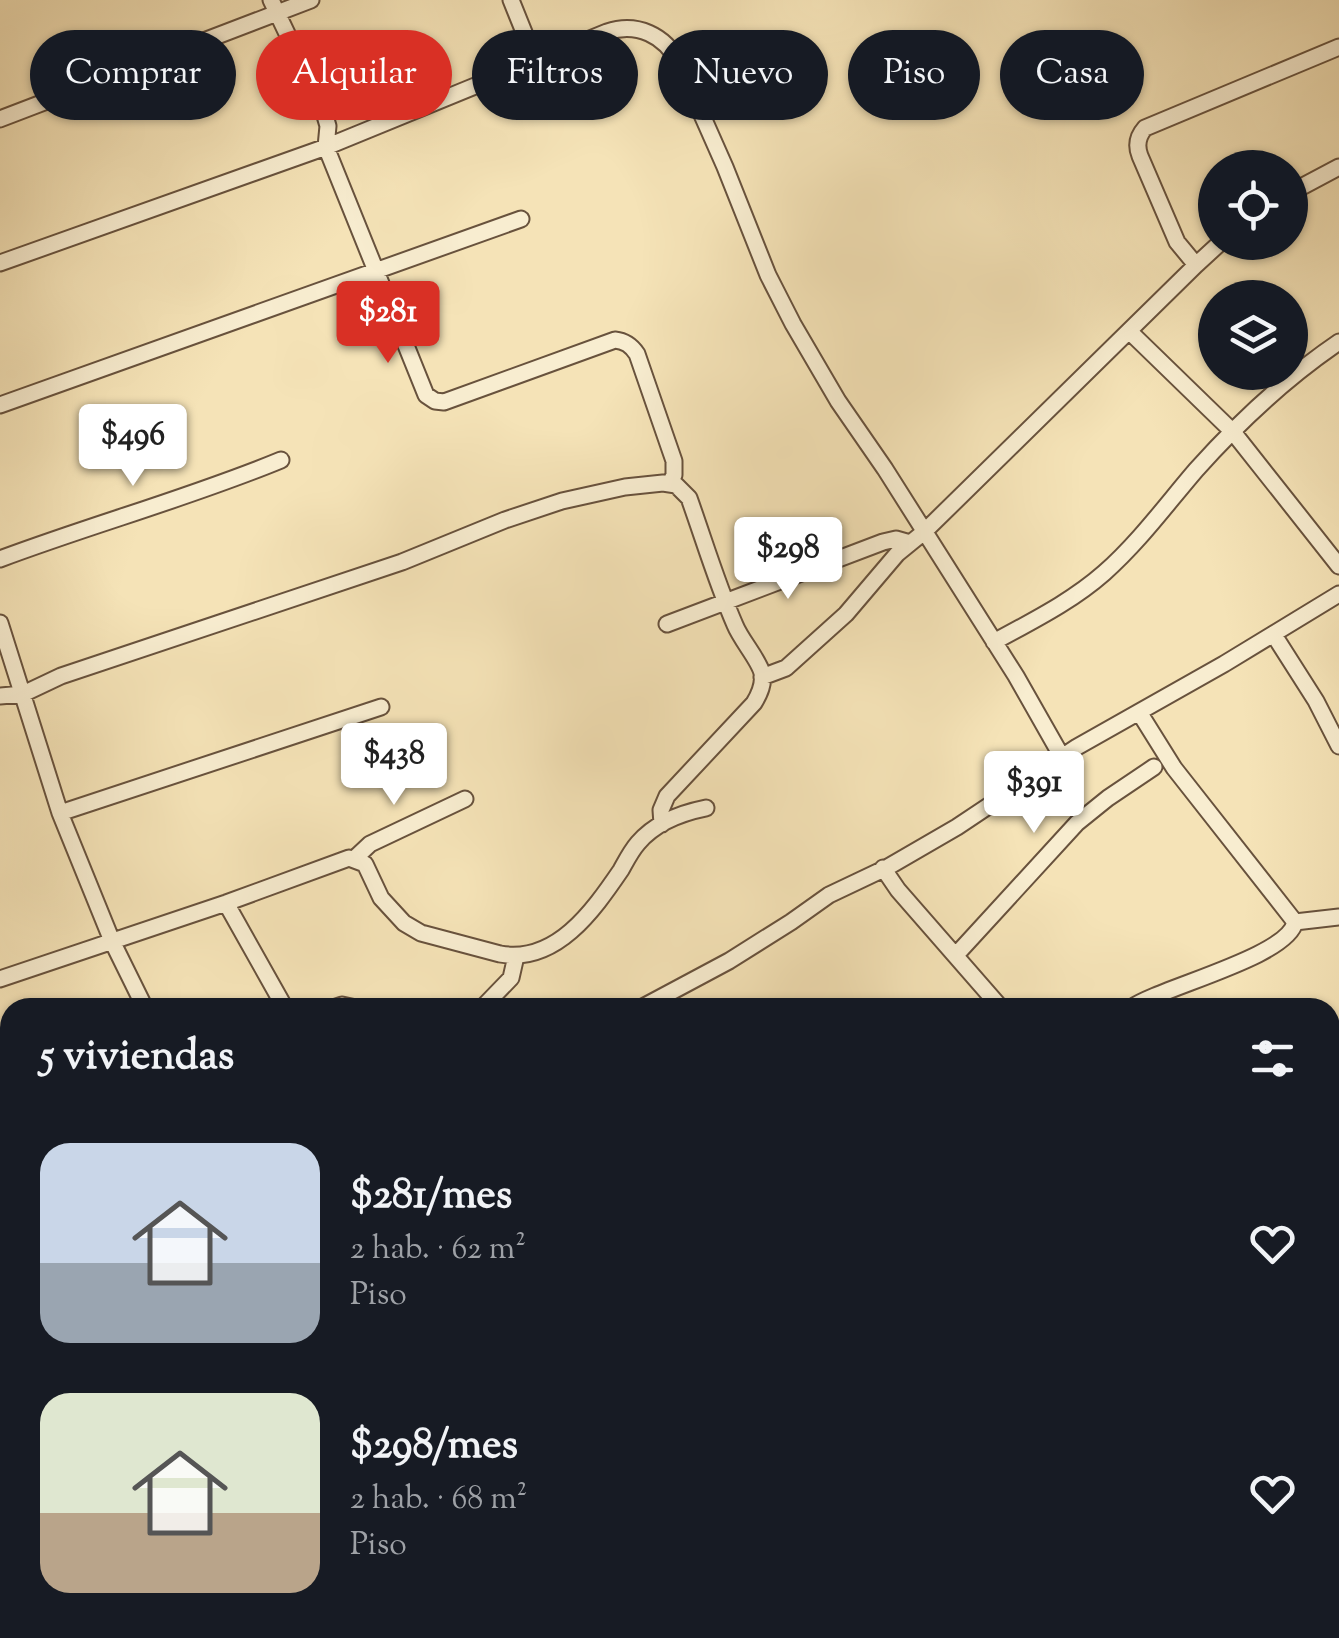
<!DOCTYPE html>
<html lang="es">
<meta charset="utf-8">
<style>
body{margin:0;font-family:"Sorts Mill Goudy",serif;background:#242831;color:#f1f3f6;height:100vh;display:flex;flex-direction:column;font-size:38px;white-space:nowrap}
*{box-sizing:border-box;margin:0}
p{font-size:32px;color:#9ea1a6}
.icon{flex:none;width:55px;height:55px;fill:none;stroke:currentColor;stroke-width:2;stroke-linecap:round;stroke-linejoin:round}
.map{position:relative;flex:1;overflow:hidden}
.side{position:absolute;left:0px;top:998px;width:1340px;height:642px;display:flex;flex-direction:column;background:#171b24;border-radius:30px 30px 0 0;box-shadow:0 2px 8px #0004}
.side>*{flex:none}
.banner{position:absolute;left:30px;top:30px;width:1280px;height:90px;display:flex;gap:20px}
.fabs{position:absolute;left:1198px;top:150px;display:grid;gap:20px}
.fabs a{display:grid;place-items:center;width:110px;height:110px;border-radius:50%;background:#171b24;box-shadow:0 2px 8px #0004;font-size:50px}
.price{position:absolute;translate:-50% -85px;padding:0 22px;border-radius:10px;background:#fff;color:#222;font-size:32px;line-height:65px;filter:drop-shadow(0 2px 5px #0008)}
.price::after{content:'';position:absolute;left:50%;top:60px;width:30px;height:22px;margin-left:-15px;background:inherit;clip-path:polygon(0 0,100% 0,50% 100%)}
.price.selected{background:#d93025;color:#fff}
ul{padding:0;list-style:none}
li{display:flex;align-items:center;gap:30px;height:250px;padding:0 40px}
li span{display:grid;place-items:center;flex:none;width:280px;height:200px;border-radius:30px;color:#555}
li>.icon{margin-inline-start:auto}
span .icon{width:120px;height:120px;fill:#fffc;stroke-width:1}
li b{font-size:42px}
h2{display:flex;justify-content:space-between;align-items:center;height:120px;padding:0 40px;font-size:42px}
.tag{padding:0 35px;border-radius:45px;background:#171b24;box-shadow:0 2px 8px #0004;font-size:35px;line-height:90px}
.tag.selected{background:#d93025;color:#fff}
.map>svg:first-child{display:block}
.lines{fill:none;stroke-linecap:round;stroke-linejoin:round}
.minor-casing{stroke:#68523d;stroke-width:19}
.minor{stroke:#f8edd0;stroke-width:15}
</style>
<div class="map">
<svg width="1339" height="1638" viewBox="0 0 1339 1638">
<rect width="100%" height="100%" fill="#f5e3b7"/>
<filter id="stains"><feTurbulence type="fractalNoise" baseFrequency=".002" numOctaves="4"/><feColorMatrix values="0 0 0 0 .2 0 0 0 0 .09 0 0 0 0 .02 0 0 0 .5 -.17"/></filter>
<radialGradient id="worn" r=".72"><stop offset=".6" stop-color="#630" stop-opacity="0"/><stop offset="1" stop-color="#630" stop-opacity=".3"/></radialGradient>
<g class="lines">
<defs>
<path id="minor" d="M271,0L323,109L328,126L326,147L426,395L435,401L444,402L615,340C625,341 631,345 637,354L674,461V475L670,483
M511,0L536,62
M0,119L311,0
M1290,193L1339,167
M0,263L326,147L607,32C637,22 665,35 679,63L725,167L768,275L793,324L838,401L885,469L1016,676L1062,757
M1196,265L1177,242L1140,156C1136,146 1137,137 1145,128L1339,47
M1129,331L1233,432L1339,566
M0,405L521,219
M0,559C93,524 189,498 281,460
M0,623L60,813L112,941L145,1008
M667,624L883,542L896,539L910,543
M1274,635L1316,701L1339,746
M994,642C1032,621 1071,602 1104,573C1139,542 1166,505 1196,470C1239,422 1286,378 1339,342
M762,677L786,668L846,614L897,554L924,532L1196,265L1221,242
M0,696L23,694L61,676L402,562L505,520L562,501L625,487L663,483L676,485L689,498C704,540 717,584 735,625C741,640 759,660 762,673C764,684 760,693 754,703L667,796L661,810L662,824
M1139,712L1174,768L1295,922
M60,813L381,707
M354,859L370,844L465,799
M883,868L898,890L1001,1008
M226,903L285,1008
M1295,922L1339,917
M956,955L1077,823L1108,798L1154,767
M0,979L226,903L349,858L365,864L381,898L404,923L421,933L500,954C556,964 593,911 621,870C626,861 631,851 638,843C655,823 681,813 706,808
M333,1008L342,1005L356,1008
M482,1008L511,978L516,956
M641,1008L729,961L791,922L829,895L888,867L957,827L1077,747L1224,664L1339,594
M1131,1008C1161,987 1288,957 1295,922
M0,1167L10,1166
M1330,1216L1339,1214
M0,1312L10,1310
M0,1457L10,1453
M0,1516L10,1513
M1330,1623L1339,1634
M273,1630L288,1635L316,1630
M843,1630L857,1638
M929,1638L934,1630"/>
</defs>
<use href="#minor" class="minor-casing"/>
<use href="#minor" class="minor"/>
</g>
<rect width="100%" height="100%" filter="url(#stains)"/>
<rect width="100%" height="100%" fill="url(#worn)"/>
</svg>
<div class="fabs">
<a><svg class="icon" aria-label="locate" viewBox="0 0 24 24"><circle cx="12" cy="12" r="6"/><path d="M12 2v4M12 18v4M2 12h4M18 12h4"/></svg></a>
<a><svg class="icon" aria-label="layers" viewBox="0 0 24 24"><path d="M12 4l9 5-9 5-9-5zM3 14l9 5 9-5"/></svg></a>
</div>
<b class="price selected" style="left:388px;top:366px">$281</b>
<b class="price" style="left:133px;top:489px">$496</b>
<b class="price" style="left:788px;top:602px">$298</b>
<b class="price" style="left:394px;top:808px">$438</b>
<b class="price" style="left:1034px;top:836px">$391</b>
<div class="banner">
<a class="tag">Comprar</a>
<a class="tag selected">Alquilar</a>
<a class="tag">Filtros</a>
<a class="tag">Nuevo</a>
<a class="tag">Piso</a>
<a class="tag">Casa</a>
</div>
<section class="side">
<h2>5 viviendas<svg class="icon" aria-label="filters" viewBox="0 0 24 24"><path d="M4 7h16M4 17h16"/><circle cx="9" cy="7" r="2"/><circle cx="15" cy="17" r="2"/></svg></h2>
<ul>
<li><span style="background:linear-gradient(#c9d6e8 60%,#9aa5b1 0)"><svg class="icon" aria-label="home" viewBox="0 0 24 24"><path d="M3 11l9-7 9 7M6 9v11h12V9"/></svg></span><div><b>$281/mes</b><p>2 hab. · 62 m²</p><p>Piso</p></div><svg class="icon" aria-label="heart" viewBox="0 0 24 24"><path d="M12 20l-8-8c-3-5 5-10 8-4 3-6 11-1 8 4z"/></svg></li>
<li><span style="background:linear-gradient(#dfe7d0 60%,#b9a48a 0)"><svg class="icon" aria-label="home" viewBox="0 0 24 24"><path d="M3 11l9-7 9 7M6 9v11h12V9"/></svg></span><div><b>$298/mes</b><p>2 hab. · 68 m²</p><p>Piso</p></div><svg class="icon" aria-label="heart" viewBox="0 0 24 24"><path d="M12 20l-8-8c-3-5 5-10 8-4 3-6 11-1 8 4z"/></svg></li>
</ul>
</section>
</div>
